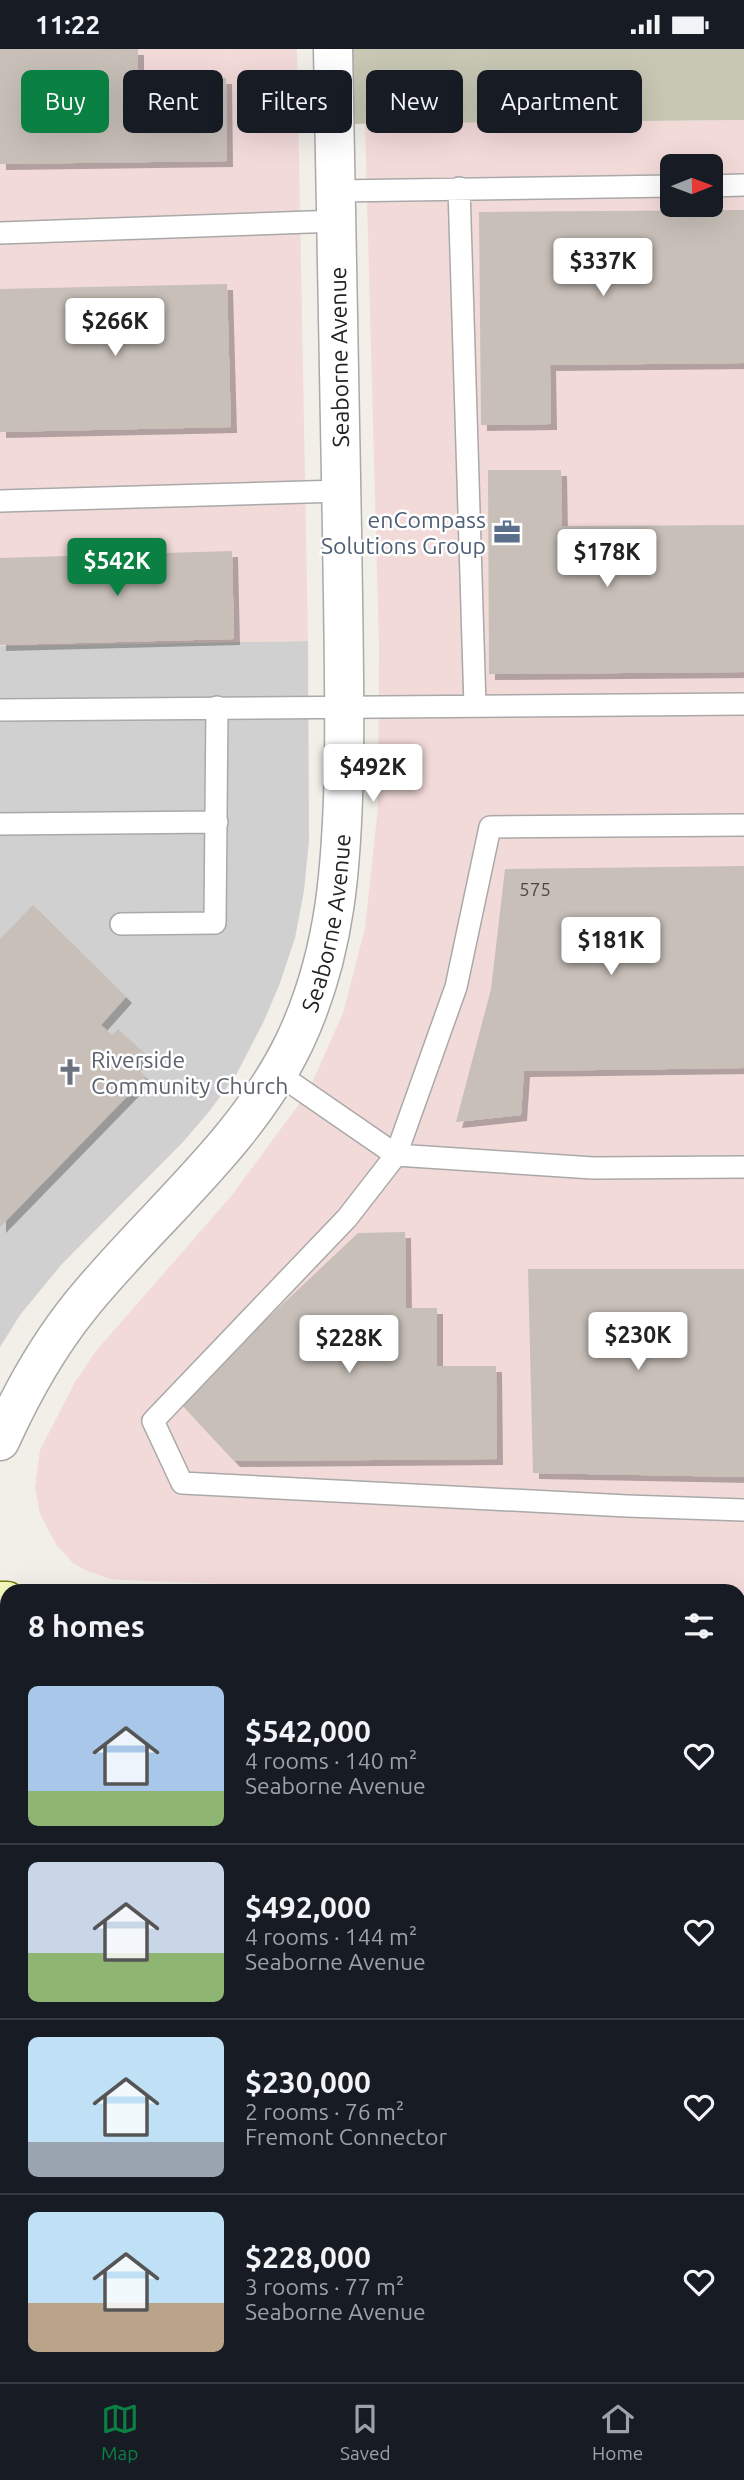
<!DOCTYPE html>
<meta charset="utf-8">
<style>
body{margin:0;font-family:Ubuntu,sans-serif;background:#242831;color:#f1f3f6;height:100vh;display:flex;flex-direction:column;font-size:26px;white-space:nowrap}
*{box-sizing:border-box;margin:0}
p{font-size:23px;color:#9ea1a6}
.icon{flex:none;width:38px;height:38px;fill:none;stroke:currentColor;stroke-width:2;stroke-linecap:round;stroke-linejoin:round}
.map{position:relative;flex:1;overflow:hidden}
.side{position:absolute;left:0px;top:1535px;width:746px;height:800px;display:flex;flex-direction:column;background:#171b24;border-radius:21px 21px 0 0;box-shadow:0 7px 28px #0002}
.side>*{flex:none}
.guide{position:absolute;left:21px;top:21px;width:704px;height:63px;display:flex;gap:14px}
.needle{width:46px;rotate:89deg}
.controls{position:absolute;left:660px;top:105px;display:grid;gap:14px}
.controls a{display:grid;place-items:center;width:63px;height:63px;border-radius:10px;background:#171b24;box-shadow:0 7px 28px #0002;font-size:35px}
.price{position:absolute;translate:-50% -60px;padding:0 16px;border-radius:7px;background:#fff;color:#222;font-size:23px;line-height:46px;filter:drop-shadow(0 2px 4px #0008)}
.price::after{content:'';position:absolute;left:50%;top:42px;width:21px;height:16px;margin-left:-10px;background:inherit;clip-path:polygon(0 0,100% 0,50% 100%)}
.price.current{background:#0b8043;color:#fff}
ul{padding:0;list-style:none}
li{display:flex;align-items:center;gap:21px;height:175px;padding:0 28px}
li+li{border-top:2px solid #363941}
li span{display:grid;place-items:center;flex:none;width:196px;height:140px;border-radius:10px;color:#555}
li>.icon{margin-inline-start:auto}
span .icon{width:84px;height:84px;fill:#fffc;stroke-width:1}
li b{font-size:30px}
h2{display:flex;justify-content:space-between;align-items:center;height:84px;padding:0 28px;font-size:30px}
.tag{padding:0 24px;border-radius:10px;background:#171b24;box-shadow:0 7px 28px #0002;font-size:24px;line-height:63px}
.tag.current{background:#0b8043;color:#fff}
.status{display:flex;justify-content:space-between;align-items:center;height:49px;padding:0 35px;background:#171b24;direction:ltr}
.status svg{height:19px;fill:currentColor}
.tabs{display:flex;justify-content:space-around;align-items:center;height:98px;border-top:2px solid #363941;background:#171b24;font-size:19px;color:#9ea1a6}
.tabs a{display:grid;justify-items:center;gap:4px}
.tabs .current{color:#0b8043}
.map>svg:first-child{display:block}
.residential{fill:#e0dfdf}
.commercial{fill:#f2dad9;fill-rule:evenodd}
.religious{fill:#d0d0d0}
.construction{fill:#c7c7b4}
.building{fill:#c7bfb8;filter:url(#shadow)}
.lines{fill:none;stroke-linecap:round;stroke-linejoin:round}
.service-casing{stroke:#a9a9a9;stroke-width:24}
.minor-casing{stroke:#a9a9a9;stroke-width:41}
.secondary-casing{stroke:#707d05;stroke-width:41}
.path{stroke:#fa8072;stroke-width:4.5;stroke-dasharray:3.5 3.5;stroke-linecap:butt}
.service{stroke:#fff;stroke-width:21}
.minor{stroke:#fff;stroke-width:38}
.secondary{stroke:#f7fabf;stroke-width:38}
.labels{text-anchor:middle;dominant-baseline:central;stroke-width:5;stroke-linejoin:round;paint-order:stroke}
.number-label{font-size:19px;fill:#4b4948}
.street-label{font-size:23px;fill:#222;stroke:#fff}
.service-label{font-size:23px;fill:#4e5e75;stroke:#fff;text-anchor:end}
.worship-label{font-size:23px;fill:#5b616d;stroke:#fff;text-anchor:start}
</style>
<div class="status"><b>11:22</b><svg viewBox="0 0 49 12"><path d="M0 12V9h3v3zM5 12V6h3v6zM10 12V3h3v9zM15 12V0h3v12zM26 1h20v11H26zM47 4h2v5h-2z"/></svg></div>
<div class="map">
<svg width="744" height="2333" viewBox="0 0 744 2333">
<defs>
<filter id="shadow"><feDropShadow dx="6" dy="6" stdDeviation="0" flood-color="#0004"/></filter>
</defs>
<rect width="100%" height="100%" fill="#f2efe9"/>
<path class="residential" d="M0,1651L7,1653V1914H0Z
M739,1699H744V2038L739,2035Z
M0,1963H7V2328H738L739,2091L744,2094V2333H0Z"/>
<path class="commercial" d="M0,0H297L308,592L0,597Z
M744,71V1555H739L738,1542H404L123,1531L111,1530L85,1521L73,1514L57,1497L40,1465L35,1438L40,1401L75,1333L96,1302L232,1146L308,1043L343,964L365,879L378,758L379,598L365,75ZM672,117H710V156H672Z"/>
<path class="religious" d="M308,592L309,791L304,842L295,889L280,934L264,972L236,1026L208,1064L183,1093L61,1216L20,1266L0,1298V597Z"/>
<path class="construction" d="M339,0H744V71L340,75Z"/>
<path class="building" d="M0,0H138V30L226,29L227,112L0,115Z
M744,161V314L550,316L551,375L481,376L479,163Z
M227,235L231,378L0,383V240Z
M488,421H561L562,477L744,476V623L489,625Z
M232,502L234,590L0,596V509Z
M744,817V1019L524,1022L521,1066L456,1073L491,940L505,820Z
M33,856L126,948L101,976L112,986L118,980L145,1005L133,1017L146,1028L0,1178V890Z
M405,1183L406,1259H437V1317H496L497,1410L234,1412L179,1353L358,1184Z
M528,1220H744V1428L533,1424Z"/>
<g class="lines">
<defs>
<path id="service" d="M710,137L744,136
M459,139L475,657
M336,142L672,137
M0,184L337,172
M0,452L341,442
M0,661L744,655
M0,775L217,773
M744,776L490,778L456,938L396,1106L347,1169L153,1372L182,1434L627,1457L744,1461
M121,875L215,874L217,658
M277,1024L396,1106L593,1119L744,1118
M738,1848H744
M0,2119H7
M738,2266L744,2269
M406,2328V2333
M699,2328L700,2333
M63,2333L64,2328"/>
<g id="minor">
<path id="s1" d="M0,1392C22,1343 47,1298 81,1256C151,1169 244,1097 294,994C337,904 342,813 344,715C345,637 343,560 342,482C339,321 336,161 333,0"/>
<path d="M0,1944L7,1945"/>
<path d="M738,2072L744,2075"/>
</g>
<path id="secondary" d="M0,1552H7
M738,1596H744
M0,1619L7,1620
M738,1643H744"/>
</defs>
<use href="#service" class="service-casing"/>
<use href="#minor" class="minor-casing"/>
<use href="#secondary" class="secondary-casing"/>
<path class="path" d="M738,1995H744
M553,2328V2333
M214,2333L215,2328
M256,2333L258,2328"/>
<use href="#service" class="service"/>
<use href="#minor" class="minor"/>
<use href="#secondary" class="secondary"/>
</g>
<defs>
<symbol id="office-bare" viewBox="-9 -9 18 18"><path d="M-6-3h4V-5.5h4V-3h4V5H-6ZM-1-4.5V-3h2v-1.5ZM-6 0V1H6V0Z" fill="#5c6f8a" stroke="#fff" stroke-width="2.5" paint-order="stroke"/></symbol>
<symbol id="church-bare" viewBox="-9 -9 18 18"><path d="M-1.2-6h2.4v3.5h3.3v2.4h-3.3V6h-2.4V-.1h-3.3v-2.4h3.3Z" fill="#6b7280" stroke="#fff" stroke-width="2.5" paint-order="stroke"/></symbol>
</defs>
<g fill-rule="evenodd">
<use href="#office-bare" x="488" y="464" width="38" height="38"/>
<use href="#church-bare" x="51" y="1004" width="38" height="38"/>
</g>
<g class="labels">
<g class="number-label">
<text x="535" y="840">575</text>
</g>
<g class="street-label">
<text transform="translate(339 308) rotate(-91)">Seaborne Avenue</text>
<text stroke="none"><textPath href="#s1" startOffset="623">Seaborne Avenue</textPath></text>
</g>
<g class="service-label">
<text x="486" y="470">enCompass<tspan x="486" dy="26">Solutions Group</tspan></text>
</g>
<g class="worship-label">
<text x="91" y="1010">Riverside<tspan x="91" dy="26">Community Church</tspan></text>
</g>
</g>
</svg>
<div class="controls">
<a><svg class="needle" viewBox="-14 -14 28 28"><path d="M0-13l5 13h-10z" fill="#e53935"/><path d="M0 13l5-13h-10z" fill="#9ea1a6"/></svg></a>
</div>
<b class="price" style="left:603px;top:249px">$337K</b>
<b class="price" style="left:115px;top:309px">$266K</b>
<b class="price" style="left:607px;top:540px">$178K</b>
<b class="price current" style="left:117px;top:549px">$542K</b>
<b class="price" style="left:373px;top:755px">$492K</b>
<b class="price" style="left:611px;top:928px">$181K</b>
<b class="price" style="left:638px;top:1323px">$230K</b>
<b class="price" style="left:349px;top:1326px">$228K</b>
<div class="guide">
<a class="tag current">Buy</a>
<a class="tag">Rent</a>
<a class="tag">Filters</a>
<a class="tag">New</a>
<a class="tag">Apartment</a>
</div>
<section class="side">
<h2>8 homes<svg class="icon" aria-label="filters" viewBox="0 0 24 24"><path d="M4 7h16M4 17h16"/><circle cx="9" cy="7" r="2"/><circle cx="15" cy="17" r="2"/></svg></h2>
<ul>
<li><span style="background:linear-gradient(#a9c7e8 75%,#8fb573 0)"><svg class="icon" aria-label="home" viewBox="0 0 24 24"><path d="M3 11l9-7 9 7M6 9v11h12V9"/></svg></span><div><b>$542,000</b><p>4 rooms · 140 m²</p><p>Seaborne Avenue</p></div><svg class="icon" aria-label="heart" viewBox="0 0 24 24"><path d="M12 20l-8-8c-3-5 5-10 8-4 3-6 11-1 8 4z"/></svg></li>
<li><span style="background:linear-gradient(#c9d6e8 65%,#8fb573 0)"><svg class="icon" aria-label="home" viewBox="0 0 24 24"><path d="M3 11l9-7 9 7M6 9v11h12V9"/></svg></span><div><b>$492,000</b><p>4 rooms · 144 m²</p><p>Seaborne Avenue</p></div><svg class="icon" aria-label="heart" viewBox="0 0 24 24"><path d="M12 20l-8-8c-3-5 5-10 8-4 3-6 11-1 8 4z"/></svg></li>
<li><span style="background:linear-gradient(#bfe0f5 75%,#9aa5b1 0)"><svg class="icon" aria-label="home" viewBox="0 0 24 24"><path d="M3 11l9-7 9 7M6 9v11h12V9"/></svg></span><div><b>$230,000</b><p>2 rooms · 76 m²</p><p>Fremont Connector</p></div><svg class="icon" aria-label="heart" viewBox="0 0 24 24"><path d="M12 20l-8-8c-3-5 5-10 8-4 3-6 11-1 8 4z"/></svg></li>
<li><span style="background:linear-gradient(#bfe0f5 65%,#b9a48a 0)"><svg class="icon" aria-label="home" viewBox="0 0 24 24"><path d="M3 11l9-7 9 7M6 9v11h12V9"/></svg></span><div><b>$228,000</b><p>3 rooms · 77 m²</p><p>Seaborne Avenue</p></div><svg class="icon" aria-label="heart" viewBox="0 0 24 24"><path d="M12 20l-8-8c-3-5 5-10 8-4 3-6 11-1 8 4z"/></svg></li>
</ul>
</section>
</div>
<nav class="tabs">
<a class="current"><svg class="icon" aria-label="map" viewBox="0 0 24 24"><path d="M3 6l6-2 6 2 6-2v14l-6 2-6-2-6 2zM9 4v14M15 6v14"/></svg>Map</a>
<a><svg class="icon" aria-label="saved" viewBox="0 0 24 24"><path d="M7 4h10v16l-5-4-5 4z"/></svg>Saved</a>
<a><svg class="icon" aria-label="home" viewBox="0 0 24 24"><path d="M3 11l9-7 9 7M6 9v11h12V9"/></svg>Home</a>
</nav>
